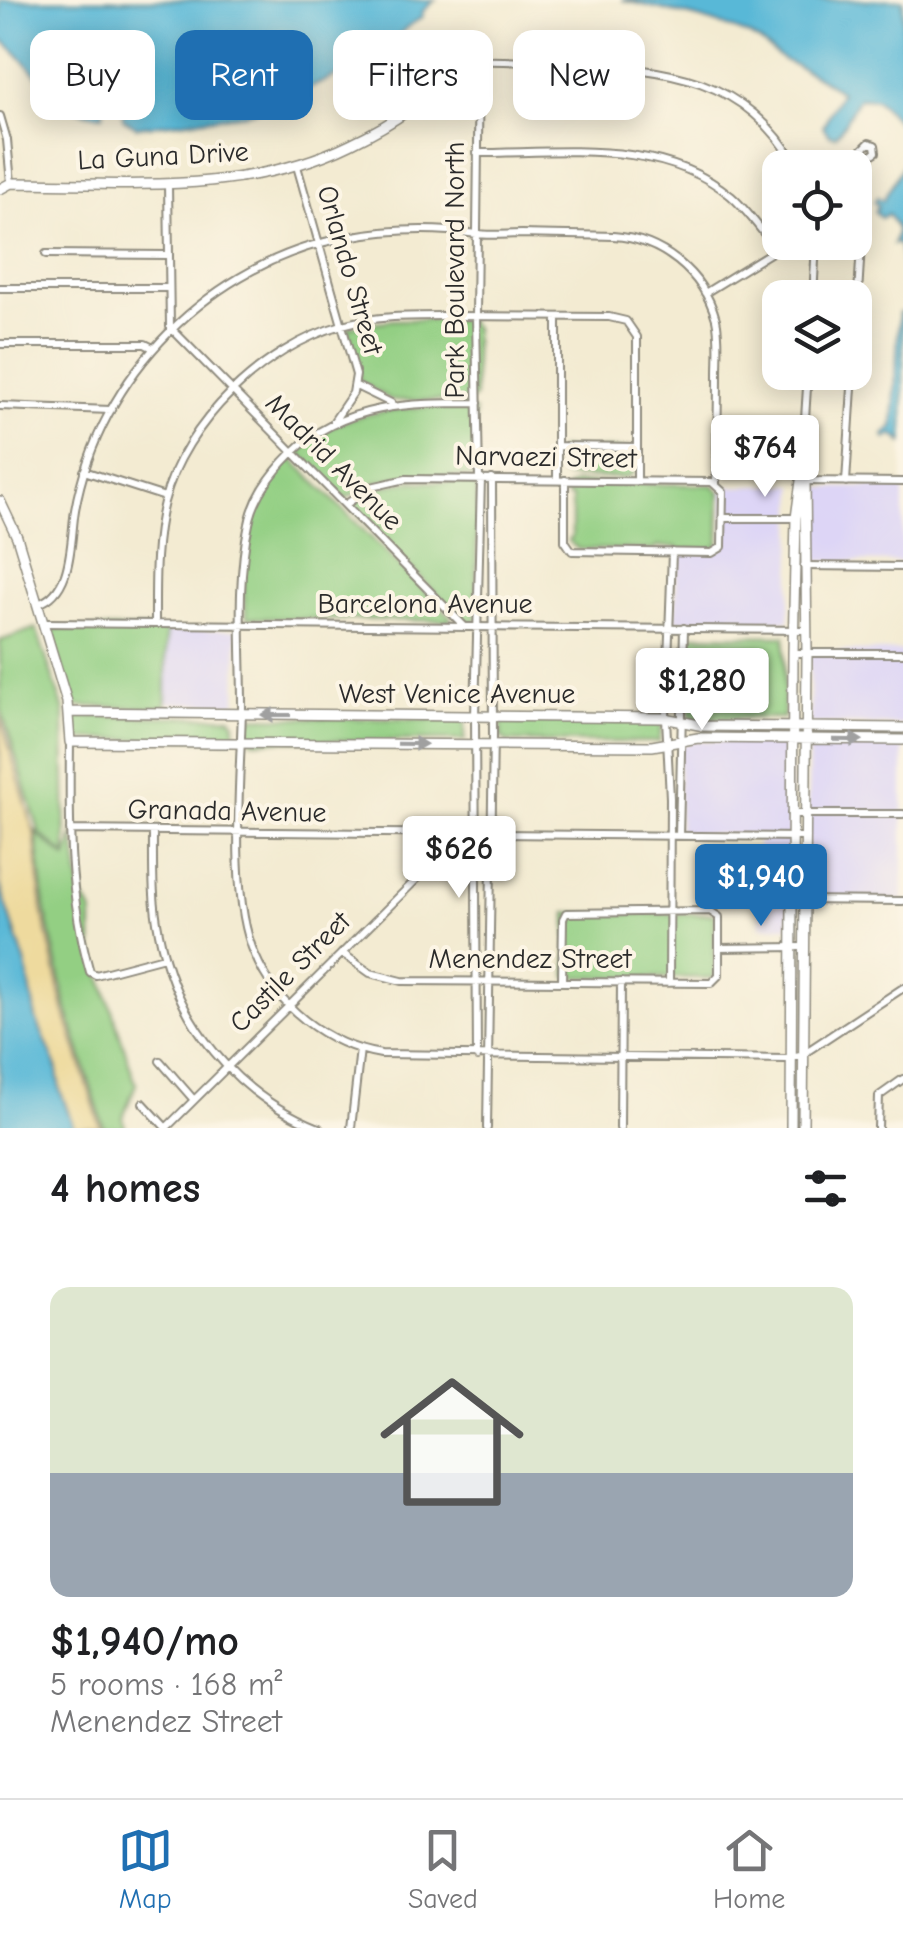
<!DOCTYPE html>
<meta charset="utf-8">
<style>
body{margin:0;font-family:"Comic Neue",sans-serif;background:#f2f2f2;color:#202124;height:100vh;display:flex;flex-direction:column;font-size:38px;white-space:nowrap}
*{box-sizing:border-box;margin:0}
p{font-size:32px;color:#757577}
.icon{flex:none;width:55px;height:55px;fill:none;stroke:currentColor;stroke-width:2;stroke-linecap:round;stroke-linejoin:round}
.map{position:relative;height:1128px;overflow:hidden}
.drawer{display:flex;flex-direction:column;background:#fff;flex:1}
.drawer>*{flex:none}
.hud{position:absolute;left:30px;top:30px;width:845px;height:90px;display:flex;gap:20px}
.buttons{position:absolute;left:762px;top:150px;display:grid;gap:20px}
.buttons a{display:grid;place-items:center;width:110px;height:110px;border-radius:20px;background:#fff;box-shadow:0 5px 25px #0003;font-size:50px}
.price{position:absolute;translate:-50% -85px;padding:0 22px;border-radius:10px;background:#fff;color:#222;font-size:32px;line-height:65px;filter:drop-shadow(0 2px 5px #0008)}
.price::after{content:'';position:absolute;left:50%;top:60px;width:30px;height:22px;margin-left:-15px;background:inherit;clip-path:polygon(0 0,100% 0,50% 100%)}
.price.on{background:#1f6fb2;color:#fff}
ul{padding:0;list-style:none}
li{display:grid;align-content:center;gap:20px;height:530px;padding:0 50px}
li span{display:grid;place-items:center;height:310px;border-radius:20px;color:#555}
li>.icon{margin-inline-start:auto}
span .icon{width:180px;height:180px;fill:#fffc;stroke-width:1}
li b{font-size:42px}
h2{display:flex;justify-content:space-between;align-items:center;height:120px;padding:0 50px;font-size:42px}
.chip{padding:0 35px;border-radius:20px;background:#fff;box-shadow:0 5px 25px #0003;font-size:35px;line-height:90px}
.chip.on{background:#1f6fb2;color:#fff}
.tabs{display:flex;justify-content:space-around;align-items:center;height:140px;border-top:2px solid #e0e0e0;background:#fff;font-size:28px;color:#757577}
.tabs a{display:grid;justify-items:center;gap:5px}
.tabs .on{color:#1f6fb2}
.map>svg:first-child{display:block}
.built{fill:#ddd5f6}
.green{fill:#93cf83;stroke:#5f7d57;stroke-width:2.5}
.sand{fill:#eeda9e;stroke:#8c8264;stroke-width:2.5}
.water{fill:#59b8d7;stroke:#427281;stroke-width:2.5}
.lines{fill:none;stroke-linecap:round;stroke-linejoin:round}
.street-casing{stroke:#8f8b7e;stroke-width:10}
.secondary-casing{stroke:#8f8b7e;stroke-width:12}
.street{stroke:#fff;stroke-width:6}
.secondary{stroke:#fff;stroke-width:9}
.oneway{fill:#a0a0a0}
.labels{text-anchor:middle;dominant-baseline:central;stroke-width:8;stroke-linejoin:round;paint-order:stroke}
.street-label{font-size:28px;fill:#2b2b2b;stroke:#fcf5e5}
</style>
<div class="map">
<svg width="903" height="1128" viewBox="0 0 903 1128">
<rect width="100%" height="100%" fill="#fcf5e5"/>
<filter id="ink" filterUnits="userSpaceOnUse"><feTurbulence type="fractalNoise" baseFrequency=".01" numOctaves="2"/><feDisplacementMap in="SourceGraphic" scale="20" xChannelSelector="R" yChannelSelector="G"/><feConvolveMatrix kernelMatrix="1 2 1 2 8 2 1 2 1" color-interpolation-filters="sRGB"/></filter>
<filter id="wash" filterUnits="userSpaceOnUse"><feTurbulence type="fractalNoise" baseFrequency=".0048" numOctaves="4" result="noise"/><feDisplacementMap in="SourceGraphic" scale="40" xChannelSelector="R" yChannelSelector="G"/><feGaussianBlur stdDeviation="2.25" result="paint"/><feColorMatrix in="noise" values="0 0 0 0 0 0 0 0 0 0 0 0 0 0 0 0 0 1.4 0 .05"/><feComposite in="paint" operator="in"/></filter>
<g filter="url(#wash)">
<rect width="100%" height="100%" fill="#f3ebd2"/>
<path class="built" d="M795,485L789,621H675L678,553H712L725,547L723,487Z
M903,487V562L812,561L813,488Z
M51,630H237L236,704L73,702Z
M810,651H903V725L810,724Z
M698,741L790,742L789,926L761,927L756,860L758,835L679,833V746Z
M809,742L903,743V902L806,901Z"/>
<path class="green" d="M467,319L474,328L475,398L470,401L391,400L360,381L348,327L392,320Z
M466,405L475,412L476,471L473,476L399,477L377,482L345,499L300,454C324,408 421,407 466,405Z
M559,449H631L635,454L634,473L625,478L565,477L560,472Z
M292,459L450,616L451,621L247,618C236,571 250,487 292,459Z
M405,482H472L477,487L476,620L472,622L461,619L352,508V503L381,487Z
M575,483L713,485L720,492L719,544L712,549L679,550L677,547H657L655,550L578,549L568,541L572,537V498L567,497L568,487Z
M36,628L64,711L66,855L40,834L0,706V641Z
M56,628L166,629V708L74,706L51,635Z
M690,635L785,636L784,718H690Z
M77,716L231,717L235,723V736L228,740L78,739L73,735V720Z
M251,717L465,720V740L253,741L248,736L247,726Z
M502,720L658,721L662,726L659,742H507L501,737Z
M76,824L74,837L81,894L92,911V949L136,1084L123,1117L125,1128H104L67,1009L45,908L36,830L39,836L67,858Z
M567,913L715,914L714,978L567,977Z"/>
<path class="sand" d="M0,716L34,831L42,909L64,1010L101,1128H74L60,1090L56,1065L36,1019L26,965L0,885Z"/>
<path class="water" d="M0,0H435L422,12L423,17L407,27L375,58L273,105L244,114L137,127L123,119V101L118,96H112L103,106V115C55,116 34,61 0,39Z
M622,0H903V127L876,99L859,98C850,110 847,124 835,136L828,134L823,126L841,92C823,79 806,70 788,62C774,56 765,43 750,36C710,18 664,10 622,0Z
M903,165V266L899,244H893C899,230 898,229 888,214L881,218L875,212L878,205L874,202L877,197L883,200Z
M903,312V443L893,434L886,439L884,435L893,427L899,313Z
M0,885L26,965L36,1019L56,1065L60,1090L74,1128H0Z"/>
</g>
<g filter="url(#ink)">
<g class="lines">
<defs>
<path id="street" d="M0,116L7,140L11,183
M869,143L875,145L876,152L863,160L862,150Z
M477,153C561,153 662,138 731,196C748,211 762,231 776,249
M297,166L356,375L353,393L334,421
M855,175L863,160
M168,184L170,327L464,626
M46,254L168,255
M0,288H168
M705,293L788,242
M813,298L816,242
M855,343L861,245
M0,344H145L153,348
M808,372L801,481L903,482
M356,386L391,403
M478,403C412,403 343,403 292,453C273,472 254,497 249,524C236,582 242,647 242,706C241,775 228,895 255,955C277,1007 326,1045 381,1054L786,1059L800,1056L903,988
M0,406L111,410
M557,446L637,447
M84,471L165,497
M479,479L476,316L479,61C510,60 541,63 572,64C668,69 745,76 798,168
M557,480V317
M846,482L853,372
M345,505L371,487L406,479L712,482L723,492L722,547L712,553L572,551L565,541V480
M724,518H797
M804,566L903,567
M38,604C74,592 70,540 75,510C99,375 212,261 348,237C390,229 435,228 477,234C491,236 508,234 522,234C553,235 583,235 613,236C661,239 703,272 716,319C720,336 718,356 718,374C718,410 717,447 716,483
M44,623L806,630
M155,624C155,583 154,542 164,502C184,423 264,347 342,325C378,315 418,316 456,316C507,316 558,317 609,317L626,321L637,337V481
M793,653H903
M70,742C69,821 68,895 90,972L96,975L164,957
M791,814H903
M70,830L804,837
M153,833C153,866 152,900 159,933C176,1022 235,1095 319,1128
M679,836L684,628
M444,847L490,848
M792,900L903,901
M719,948L804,947
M342,953L370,973L402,981L711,983L719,975V917L710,911L566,913L563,919L562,982
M669,983L670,798L666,718L672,552
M477,1057L475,716L481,479
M160,1061L194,1100
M143,1103L166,1128
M166,1128L441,855L444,834
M351,1128L360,1049
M487,1128L493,734L492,479
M620,1128L621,982
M878,1128L879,1096L903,1079"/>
<path id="secondary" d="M0,189L11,183C125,183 244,196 350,144C371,134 391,123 410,109C432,94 453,70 479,61
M0,501L17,537L67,702L70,742L652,746L698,738L903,740
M70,712L664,718L704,726L903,728
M791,1128L793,653L796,518L801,481
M803,1128L807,653L805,481"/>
</defs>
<use href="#street" class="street-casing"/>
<use href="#secondary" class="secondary-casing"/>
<use href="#street" class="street"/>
<use href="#secondary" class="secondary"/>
</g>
<defs><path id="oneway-solid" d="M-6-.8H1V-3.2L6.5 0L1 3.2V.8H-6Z" transform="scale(2.5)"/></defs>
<g class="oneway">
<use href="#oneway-solid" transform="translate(276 715) rotate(-180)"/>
<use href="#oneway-solid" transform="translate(848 740) rotate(1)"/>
<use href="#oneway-solid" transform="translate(412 744) rotate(1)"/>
</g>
</g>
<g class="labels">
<g class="street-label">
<text transform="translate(163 156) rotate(-3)">La Guna Drive</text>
<text transform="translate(350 270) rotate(74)">Orlando Street</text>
<text transform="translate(455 270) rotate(-90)">Park Boulevard North</text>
<text transform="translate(546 457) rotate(1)">Narvaezi Street</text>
<text transform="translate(334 462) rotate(45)">Madrid Avenue</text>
<text x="425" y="604">Barcelona Avenue</text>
<text x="457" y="694">West Venice Avenue</text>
<text transform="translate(227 811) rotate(1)">Granada Avenue</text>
<text x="530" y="959">Menendez Street</text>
<text transform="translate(290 972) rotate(-45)">Castile Street</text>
</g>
</g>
</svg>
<div class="buttons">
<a><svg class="icon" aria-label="locate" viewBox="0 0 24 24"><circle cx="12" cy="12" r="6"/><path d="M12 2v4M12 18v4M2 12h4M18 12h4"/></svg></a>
<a><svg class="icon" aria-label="layers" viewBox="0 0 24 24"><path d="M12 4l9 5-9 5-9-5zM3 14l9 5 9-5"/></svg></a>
</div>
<b class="price" style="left:765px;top:500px">$764</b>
<b class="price" style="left:702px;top:733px">$1,280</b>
<b class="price" style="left:459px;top:901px">$626</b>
<b class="price on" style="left:761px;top:929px">$1,940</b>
<div class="hud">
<a class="chip">Buy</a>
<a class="chip on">Rent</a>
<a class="chip">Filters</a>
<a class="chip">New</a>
</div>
</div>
<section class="drawer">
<h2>4 homes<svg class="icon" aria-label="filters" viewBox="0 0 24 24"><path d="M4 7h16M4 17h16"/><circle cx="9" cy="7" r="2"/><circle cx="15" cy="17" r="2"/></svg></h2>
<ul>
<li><span style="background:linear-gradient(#dfe7d0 60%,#9aa5b1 0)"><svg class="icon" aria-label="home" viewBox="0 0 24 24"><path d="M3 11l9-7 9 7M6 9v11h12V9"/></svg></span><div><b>$1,940/mo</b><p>5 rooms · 168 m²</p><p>Menendez Street</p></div></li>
</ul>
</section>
<nav class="tabs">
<a class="on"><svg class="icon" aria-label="map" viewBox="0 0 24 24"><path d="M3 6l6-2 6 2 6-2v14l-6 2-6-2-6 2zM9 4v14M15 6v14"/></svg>Map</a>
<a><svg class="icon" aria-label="saved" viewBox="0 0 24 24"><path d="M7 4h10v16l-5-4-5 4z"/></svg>Saved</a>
<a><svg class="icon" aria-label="home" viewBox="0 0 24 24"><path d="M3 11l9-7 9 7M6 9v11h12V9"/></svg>Home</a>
</nav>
